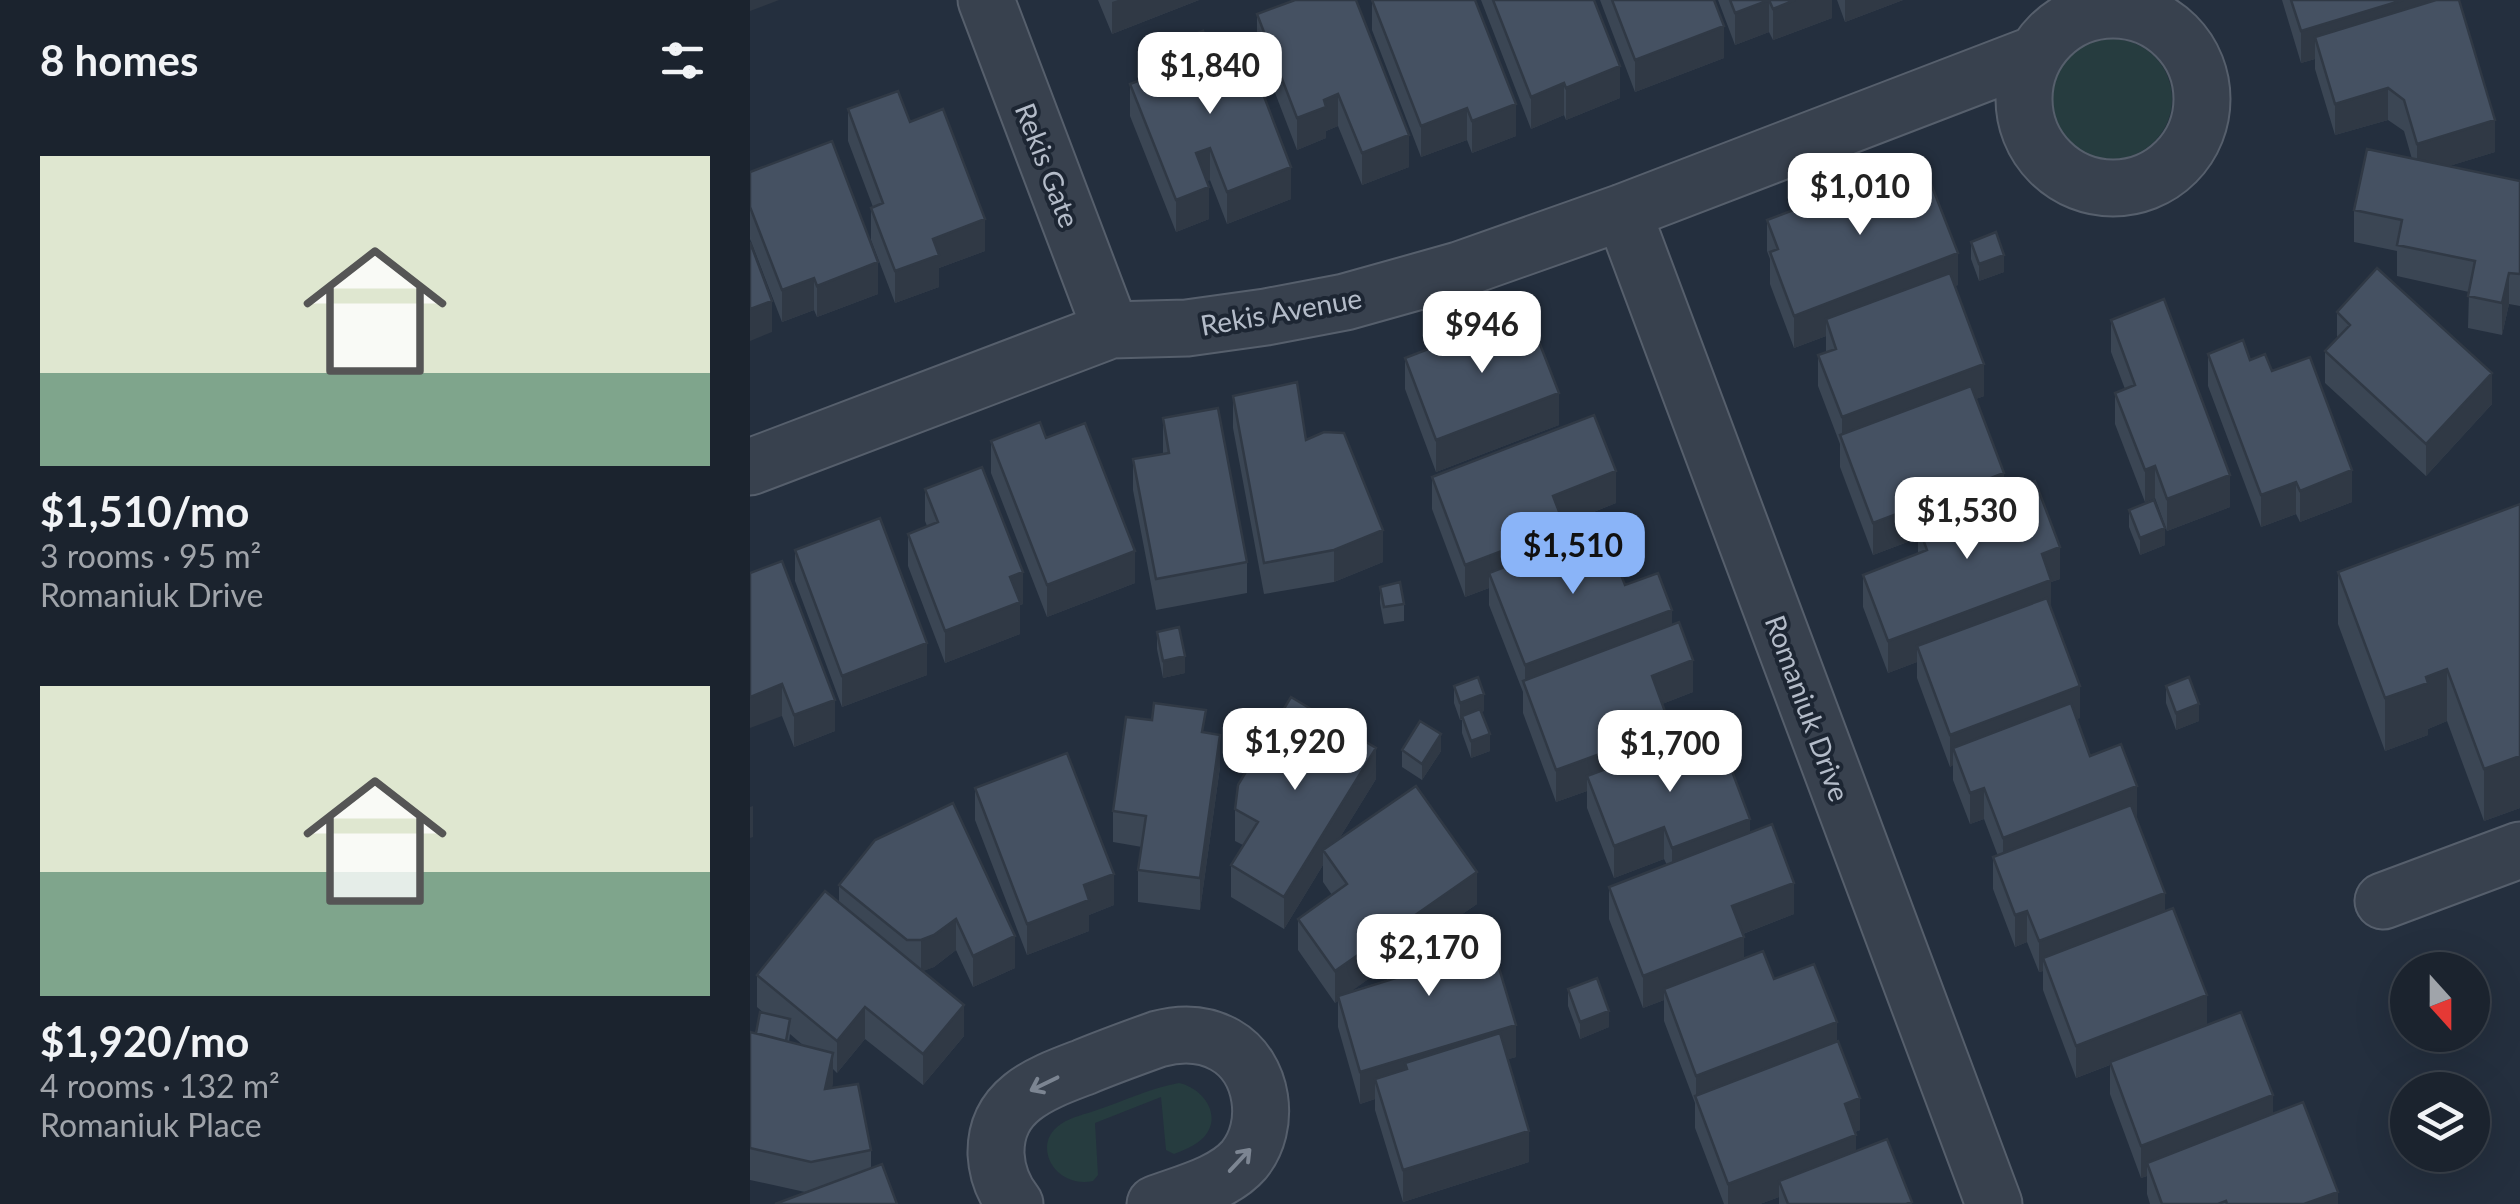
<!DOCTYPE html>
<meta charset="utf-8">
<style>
body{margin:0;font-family:Lato,sans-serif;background:#242b36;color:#f1f3f6;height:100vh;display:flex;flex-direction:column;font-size:38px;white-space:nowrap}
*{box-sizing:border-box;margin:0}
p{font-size:32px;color:#a0a4aa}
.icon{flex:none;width:55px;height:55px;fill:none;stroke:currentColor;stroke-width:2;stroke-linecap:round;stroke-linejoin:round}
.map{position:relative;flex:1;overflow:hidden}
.panel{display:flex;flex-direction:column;background:#1b232e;width:750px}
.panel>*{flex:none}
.needle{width:65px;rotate:159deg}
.fabs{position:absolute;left:1640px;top:952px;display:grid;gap:20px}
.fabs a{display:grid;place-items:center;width:100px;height:100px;border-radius:50%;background:#1b232e;box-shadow:0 10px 40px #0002,0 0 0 2px #39404a;font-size:50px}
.price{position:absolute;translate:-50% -85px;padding:0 22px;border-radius:20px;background:#fff;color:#222;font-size:32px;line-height:65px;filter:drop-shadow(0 2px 5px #0008)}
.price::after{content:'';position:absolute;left:50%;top:60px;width:30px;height:22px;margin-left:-15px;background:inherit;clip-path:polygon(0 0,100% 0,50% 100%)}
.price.current{background:#8ab4f8;color:#111}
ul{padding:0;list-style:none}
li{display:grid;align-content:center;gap:20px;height:530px;padding:0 40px}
li span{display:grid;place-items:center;height:310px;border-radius:0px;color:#555}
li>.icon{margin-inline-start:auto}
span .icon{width:180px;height:180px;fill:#fffc;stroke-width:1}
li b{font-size:42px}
h2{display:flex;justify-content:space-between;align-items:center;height:120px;padding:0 40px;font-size:42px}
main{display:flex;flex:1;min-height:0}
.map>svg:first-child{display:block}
.green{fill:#263c3f}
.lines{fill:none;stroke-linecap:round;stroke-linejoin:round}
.minor-casing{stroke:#565f6c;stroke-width:59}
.minor{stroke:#38414e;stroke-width:55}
.wall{fill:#3b4654;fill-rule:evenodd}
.shaded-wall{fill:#303945}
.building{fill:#455162;stroke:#303945;stroke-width:2.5}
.oneway{stroke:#7c8592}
.labels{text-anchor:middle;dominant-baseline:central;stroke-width:8;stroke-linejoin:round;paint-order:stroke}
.street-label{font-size:28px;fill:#b4bcc9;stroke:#1d2633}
</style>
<main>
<section class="panel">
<h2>8 homes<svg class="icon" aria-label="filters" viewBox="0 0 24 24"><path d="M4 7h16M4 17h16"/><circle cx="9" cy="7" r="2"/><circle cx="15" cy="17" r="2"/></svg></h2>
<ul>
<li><span style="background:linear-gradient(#dfe7d0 70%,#7fa58c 0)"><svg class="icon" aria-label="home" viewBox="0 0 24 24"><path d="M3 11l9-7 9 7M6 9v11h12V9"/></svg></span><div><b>$1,510/mo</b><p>3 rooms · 95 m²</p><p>Romaniuk Drive</p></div></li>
<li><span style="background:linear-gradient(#dfe7d0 60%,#7fa58c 0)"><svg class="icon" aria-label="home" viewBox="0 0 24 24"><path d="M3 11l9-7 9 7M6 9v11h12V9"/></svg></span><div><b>$1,920/mo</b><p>4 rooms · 132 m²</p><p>Romaniuk Place</p></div></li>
</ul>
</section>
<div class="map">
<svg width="1770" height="1204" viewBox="0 0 1770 1204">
<rect width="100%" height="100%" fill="#242f3e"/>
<path class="green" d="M1302 99a60 60 0 1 1 120 0a60 60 0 1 1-120 0Z
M429,1083C453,1088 474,1116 453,1138C445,1146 434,1150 424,1154L416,1150L411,1097L345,1123L348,1175L343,1181C305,1189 280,1144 311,1124C321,1117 336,1114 347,1110C374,1101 401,1088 429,1083Z"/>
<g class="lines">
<defs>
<path id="minor" d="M236,0L361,330
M1274 99a89 89 0 1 1 178 0a89 89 0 1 1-178 0Z
M873,212L1244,1204
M0,467L361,330L437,328L516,317L595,302L709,270L873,212L1285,54
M1633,901L1770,850
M265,1204C253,1189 247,1173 246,1154C245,1099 292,1083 334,1067C358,1057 383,1048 408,1039C430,1033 454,1033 475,1045C514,1067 522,1126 494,1160C473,1184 434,1193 405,1204"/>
</defs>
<use href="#minor" class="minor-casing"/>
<use href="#minor" class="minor"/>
</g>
<path class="wall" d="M348,0H449L362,34Z
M545,0L659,167L612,185L588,126L576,131V138L547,150L507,46V14Z
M622,0L766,136L722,153L717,140L671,157L622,30Z
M731,0H844L870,98L816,120L814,115L781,129Z
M850,0H964L974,58L885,92Z
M968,0H1082V18L1023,40L1019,32L985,45Z
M1087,0H1153L1095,22Z
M1532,0H1709L1745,152L1699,166L1770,181V306L1759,304L1752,335L1718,328L1719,292L1647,276V251L1604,242V210L1662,159L1654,131L1638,120L1585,135L1565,69V59L1551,63Z
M414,47L461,51L541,199L477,224L460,180L457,181L459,219L426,232L380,116V84L414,71Z
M98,109L160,122L235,251L189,268V287L145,303L121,240V208L123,207L98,141Z
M0,172L128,294L67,317L64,310L32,322L0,239Z
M1017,220L1208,285L1205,286L1234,396L1226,399L1254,493L1310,579L1301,582V608L1330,718L1327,719L1340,756L1387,818L1415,911L1457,1025L1588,1204H1400L1397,1194V1176L1391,1178L1360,1094V1065L1326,1078L1293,990V971L1289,972L1277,942L1265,947L1243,889V857L1248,856L1234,819L1220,824L1203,780V765L1200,767L1167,678V662L1138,673L1113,607V575L1168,554V538L1123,555L1090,467V444L1068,386V355L1076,352V336L1044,348L1020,284V259L1017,251Z
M1221,242L1254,272L1229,281L1221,259Z
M1587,312L1742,404L1676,476L1575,383V351L1587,339Z
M1361,320L1480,507L1417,531L1405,498L1395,502L1365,424V393L1375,389L1361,352Z
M1458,354L1500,360L1522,371L1602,502L1550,522L1546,514L1511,527L1458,386Z
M655,358L809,425L686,472L655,389Z
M483,396L556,440L633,562L584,582L514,594L483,428Z
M413,418L497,562V593L406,610L383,490V459L413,454Z
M296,438L385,583L297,617L241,473V441Z
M682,477L866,503L814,524L815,544L875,585L922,625L943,692L912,704L921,745L942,753L1000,833L1044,914L993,934L994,958L1024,979L1087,1042L1110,1130L1105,1132L1106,1151L1162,1204H1029V1197L1010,1204H974L945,1128V1103L914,1021V1000L893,1008L859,919V887L917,865L914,859L864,878L837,808V791L806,802L773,713V692L739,605V588L715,597L682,509Z
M175,489L273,604L270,605V634L195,663L158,566V534L177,526L175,521Z
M1770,504V808L1734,821L1697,721L1678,729V735L1635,751L1588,624V572Z
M1379,510L1415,545L1390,555L1379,527Z
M45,550L177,675L92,707L45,581Z
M0,573L85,731L44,747L32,716Z
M630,587L654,604V621L634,624L630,603Z
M407,632L435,673L413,678L407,649Z
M704,686L734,711L731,712L740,751L721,758L712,733V720H710L704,703Z
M1416,686L1449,721L1426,730L1416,703Z
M456,733L470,767L450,910L388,902V870L392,847L363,842V811Z
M652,750L691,751L672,780L652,767Z
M626,779L589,839L727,904L676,939L766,1057L758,1059L779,1162L653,1202L625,1110V1099L610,1104L588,1027V1001L585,1003L548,950V919L582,895L573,882V865L534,929L481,897V865L493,845L485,841V809ZM637,966V980L601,991Z
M225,788L364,905L339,915V931L277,955L225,820Z
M125,840L265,968L223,987L206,950L184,967L172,971L214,1036L173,1085L115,1039L87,1073L83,1069L82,1088L121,1150V1168L55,1192L0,1180V1032L6,1033L15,1014L7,1007V975L89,903V885ZM40,1034L54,1046L39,1042Z
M818,989L859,1027L830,1039L818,1006Z"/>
<path class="shaded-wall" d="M0,0H29L0,11Z
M368,0H449L362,34V2Z
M1019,0V32L985,45V13Z
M1045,0H1082V18L1023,40V9Z
M1095,0H1153L1095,22Z
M1653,0H1695L1565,37V59L1551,63V31Z
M974,26V58L885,92V60Z
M870,66V98L816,120V88Z
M814,83V115L781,129V97Z
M1638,88V120L1585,135V104Z
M588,94V126L576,131V138L547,150V118L574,100Z
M766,104V136L722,153V121Z
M717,108V140L671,157V126Z
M1745,120V152L1667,176V144Z
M659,135V167L612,185V153Z
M460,148V180L446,185V153Z
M541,167V199L477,224V192Z
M459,187V219L426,232V200Z
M235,219V251L189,268V287L145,303V271L183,239Z
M1208,253V285L1081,334L1076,319V336L1044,348V316Z
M1254,255V272L1229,281V264Z
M128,262V294L67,317V286Z
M1759,273V304L1752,335V303Z
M64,278V310L32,322V290Z
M22,301V332L0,341V309Z
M1234,364V396L1095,448L1092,440V417Z
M1742,373V404L1676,476V444Z
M809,393V425L686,472V440Z
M1405,466V498L1395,502V470Z
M1602,470V502L1550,522V491Z
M866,471V503L803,528V496Z
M1254,473V505L1168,526V538L1123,555V523Z
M1480,475V507L1417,531V499Z
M1546,482V514L1511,527V495Z
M815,527V559L739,573V588L715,597V565Z
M1415,528V545L1390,555V538Z
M633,530V562L584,582V550Z
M1310,547V579L1301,582V611L1167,646V662L1138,673V641L1292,554Z
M385,551V583L297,617V585Z
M273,572V604L270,605V634L195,663V631L260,577Z
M922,610V641L775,686V665Z
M177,643V675L92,707V676Z
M435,656V673L413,678V661Z
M943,660V692L902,708V676Z
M1697,669V721L1678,729V735L1635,751V698L1676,677Z
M32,684V716L0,728V697Z
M1330,686V718L1209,763L1203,748V765L1200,767V735Z
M734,694V711L710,720V703Z
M85,700V731L44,747V715Z
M1449,704V721L1426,730V713Z
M921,728V759L837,776V791L806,802V770Z
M691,734V751L672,780V764Z
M740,734V751L721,758V741Z
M470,735V767L450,910V878Z
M626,748V779L578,857L573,850V865L534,929V897Z
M1770,756V808L1734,821V769Z
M1387,786V818L1253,870V838Z
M1234,788V819L1220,824V793Z
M3,806V837L0,838V807Z
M1000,819V851L922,880V848Z
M914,827V859L864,878V846Z
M727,872V904L641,963L637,951V966L589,1000L588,996V1001L585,1003V971Z
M364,874V905L339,915V931L277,955V924L334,885Z
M1044,883V914L982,938V906Z
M1415,893V924L1293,958V971L1289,972V941Z
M1277,911V942L1265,947V915Z
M206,919V950L184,967L171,972V940Z
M265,936V968L223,987V956Z
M994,937V969L914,989V1000L893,1008V976Z
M1457,995V1027L1326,1078V1046Z
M214,1005V1036L173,1085V1054Z
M115,1007V1039L87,1073V1041Z
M859,1011V1027L830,1039V1022Z
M1087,1022V1053L946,1100V1076Z
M766,1025V1057L657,1090L655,1063V1090L625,1079V1099L610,1104V1072Z
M83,1053V1084L75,1121V1089Z
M1523,1095V1127L1397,1163V1176L1391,1178V1146Z
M1110,1098V1130L1095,1136V1104Z
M779,1131V1162L653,1202V1170Z
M1106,1135V1167L1029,1181V1197L1010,1204H978V1184Z
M1588,1192V1204H1554Z"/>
<path class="building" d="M545,0H606L659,135L612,153L588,94L574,100L576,107L547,118L507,14Z
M622,0H725L766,104L722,121L717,108L671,126Z
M743,0H844L870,66L816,88L814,83L781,97Z
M862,0H964L974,26L885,60Z
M980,0H1019L985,13Z
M1019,0H1045L1023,9Z
M1541,0H1653L1551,31Z
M1686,0H1709L1745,120L1667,144L1654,100L1638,88L1585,104L1565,37Z
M453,31L461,51L492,39L541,167L477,192L460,148L446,153L459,187L426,200L380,84L422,68L414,47Z
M148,91L160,122L193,109L235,219L183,239L189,255L145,271L121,208L133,203L98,109Z
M82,141L128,262L67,286L64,278L32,290L0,207V172Z
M1617,149L1770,181V274L1759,273L1752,303L1718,296L1725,261L1647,245L1652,220L1604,210Z
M1172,161L1208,253L1044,316L1020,252L1028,249L1017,220Z
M1246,232L1254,255L1229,264L1221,242Z
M0,242L22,301L0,309Z
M1627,268L1742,373L1676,444L1575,351L1600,325L1587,312Z
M1200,273L1234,364L1092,417L1068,355L1086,349L1076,319Z
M1414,299L1480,475L1417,499L1405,466L1395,470L1365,393L1385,385L1361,320Z
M777,311L809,393L686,440L655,358Z
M1493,340L1500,360L1515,354L1522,371L1560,357L1602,470L1550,491L1546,482L1511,495L1458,354Z
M547,382L556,440L574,432L594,433L633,530L584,550L514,563L483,396Z
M1221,386L1254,473L1123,523L1090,435Z
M468,408L497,562L406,579L383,459L419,453L413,418Z
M844,415L866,471L803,496L815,527L715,565L682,477Z
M290,422L296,438L335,423L385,551L297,585L241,441Z
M232,467L273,572L260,577L270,602L195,631L158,534L188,522L175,489Z
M1285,481L1310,547L1292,554L1301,580L1138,641L1113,575L1177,550L1168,526Z
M1404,500L1415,528L1390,538L1379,510Z
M1770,504V756L1734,769L1697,669L1676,677L1678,683L1635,698L1588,572Z
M130,518L177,643L92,676L45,550Z
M853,529L875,585L908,573L922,610L775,665L739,573Z
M32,561L85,700L44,715L32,684L0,697V573Z
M650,582L654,604L634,607L630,587Z
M1297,598L1330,686L1200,735L1167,646Z
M929,622L943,660L902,676L921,728L806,770L773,681Z
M429,627L435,656L413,661L407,632Z
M728,677L734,694L710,703L704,686Z
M1439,677L1449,704L1426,713L1416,686Z
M541,697L626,748L534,897L481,865L508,822L485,809L488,785Z
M404,703L456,710L452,732L470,735L450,878L388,870L396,816L363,811L376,717L402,720Z
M1321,703L1340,756L1371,744L1387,786L1253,838L1234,788L1220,793L1203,748Z
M730,709L740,734L721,741L712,716Z
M670,721L691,734L672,764L652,750Z
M937,739L942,753L971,742L1000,819L922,848L914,827L864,846L837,776Z
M317,753L364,874L334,885L339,900L277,924L225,788Z
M666,786L727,872L585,971L548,919L597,884L573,850Z
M203,803L265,936L223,956L206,919L184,935L171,940H157L89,885L125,840Z
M1381,805L1415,893L1289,941L1277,911L1265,915L1243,857Z
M1022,824L1044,883L982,906L994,937L893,976L859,887Z
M75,891L214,1005L173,1054L115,1007L87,1041L7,975Z
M1423,908L1457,995L1326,1046L1293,958Z
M735,921L766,1025L610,1072L588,996L646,978L637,951Z
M1013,951L1024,979L1064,964L1087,1022L946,1076L914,989Z
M847,978L859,1011L830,1022L818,989Z
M10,1012L40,1019L36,1041L6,1033Z
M1491,1012L1523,1095L1391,1146L1360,1062Z
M0,1032L83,1053L75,1089L108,1084L121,1150L61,1162L0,1148Z
M750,1033L779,1131L653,1170L625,1079L657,1069L655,1063Z
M1088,1041L1110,1098L1095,1104L1106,1135L978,1184L945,1096Z
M1553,1102L1588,1192L1554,1204H1477L1476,1201L1468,1204H1412L1397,1163Z
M1137,1139L1162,1202L1156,1204H1038L1029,1181Z
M132,1164L147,1204H25Z"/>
<defs><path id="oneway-shaft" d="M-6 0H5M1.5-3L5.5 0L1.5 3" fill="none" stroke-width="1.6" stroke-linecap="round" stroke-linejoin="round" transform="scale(2.5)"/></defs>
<g class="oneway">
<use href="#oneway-shaft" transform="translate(294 1084) rotate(154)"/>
<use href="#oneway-shaft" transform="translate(490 1160) rotate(-47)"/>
</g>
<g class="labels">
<g class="street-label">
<text transform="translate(298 165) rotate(69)">Rekis Gate</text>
<text transform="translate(531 311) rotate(-10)">Rekis Avenue</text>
<text transform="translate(1058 708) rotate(70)">Romaniuk Drive</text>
</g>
</g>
</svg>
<div class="fabs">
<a><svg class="needle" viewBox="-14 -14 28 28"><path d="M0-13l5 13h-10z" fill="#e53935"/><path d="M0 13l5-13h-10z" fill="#a0a4aa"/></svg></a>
<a><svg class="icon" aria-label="layers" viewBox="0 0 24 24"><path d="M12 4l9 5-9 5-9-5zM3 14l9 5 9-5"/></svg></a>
</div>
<b class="price" style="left:460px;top:117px">$1,840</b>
<b class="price" style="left:1110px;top:238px">$1,010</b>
<b class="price" style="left:732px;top:376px">$946</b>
<b class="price" style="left:1217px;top:562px">$1,530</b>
<b class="price current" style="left:823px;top:597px">$1,510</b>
<b class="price" style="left:545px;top:793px">$1,920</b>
<b class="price" style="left:920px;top:795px">$1,700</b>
<b class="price" style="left:679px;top:999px">$2,170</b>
</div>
</main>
